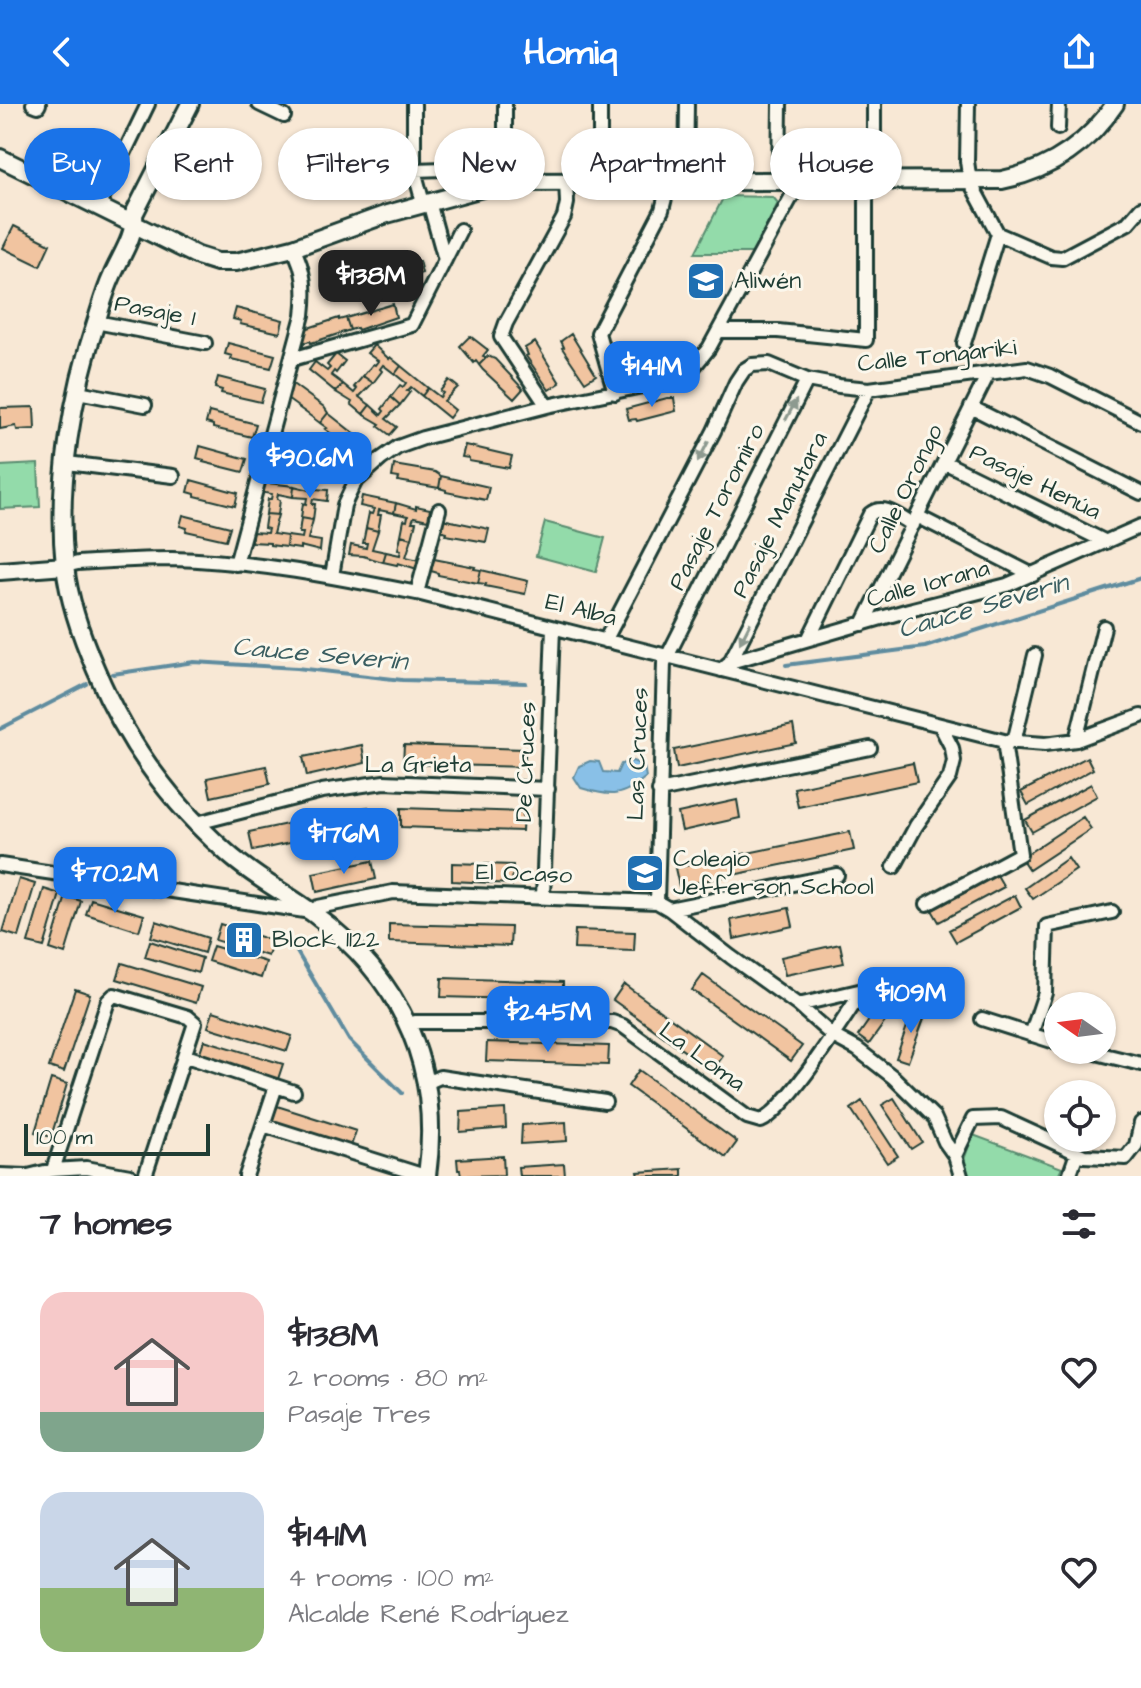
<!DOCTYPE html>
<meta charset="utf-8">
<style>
body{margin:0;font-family:"Architects Daughter",sans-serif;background:#f2f2f3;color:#2b2b33;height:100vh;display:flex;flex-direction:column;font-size:30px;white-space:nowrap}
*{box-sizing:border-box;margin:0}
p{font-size:26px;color:#7c7c81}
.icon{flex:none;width:44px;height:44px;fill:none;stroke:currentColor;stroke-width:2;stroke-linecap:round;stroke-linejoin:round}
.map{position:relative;height:1072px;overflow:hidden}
.drawer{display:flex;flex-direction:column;background:#fff;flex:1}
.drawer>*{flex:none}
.hud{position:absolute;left:24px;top:24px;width:1094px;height:72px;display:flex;gap:16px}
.needle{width:52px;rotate:284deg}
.buttons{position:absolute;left:1044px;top:888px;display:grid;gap:16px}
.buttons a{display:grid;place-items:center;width:72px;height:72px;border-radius:50%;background:#fff;box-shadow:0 2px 6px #0004;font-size:40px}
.scale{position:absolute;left:24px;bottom:20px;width:186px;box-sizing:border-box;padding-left:8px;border:4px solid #1f3d34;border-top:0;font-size:22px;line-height:28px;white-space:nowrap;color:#1f3d34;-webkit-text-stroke:6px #fbf7ec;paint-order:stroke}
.price{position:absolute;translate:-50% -68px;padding:0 18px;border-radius:16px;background:#1a73e8;color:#fff;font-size:26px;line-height:52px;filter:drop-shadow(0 2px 4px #0008)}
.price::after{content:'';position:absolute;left:50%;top:48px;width:24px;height:18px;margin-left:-12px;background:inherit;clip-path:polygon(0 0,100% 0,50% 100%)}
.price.current{background:#222;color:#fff}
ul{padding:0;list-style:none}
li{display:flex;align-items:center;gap:24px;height:200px;padding:0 40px}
li span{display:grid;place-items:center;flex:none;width:224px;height:160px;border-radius:24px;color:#555}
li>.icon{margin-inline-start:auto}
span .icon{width:96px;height:96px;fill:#fffc;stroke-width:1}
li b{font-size:34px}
h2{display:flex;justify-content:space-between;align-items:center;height:96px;padding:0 40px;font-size:34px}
.tag{padding:0 28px;border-radius:36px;background:#fff;box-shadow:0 2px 6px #0004;font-size:28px;line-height:72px}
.tag.current{background:#1a73e8;color:#fff}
header{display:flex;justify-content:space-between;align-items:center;height:104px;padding:0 40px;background:#1a73e8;color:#fff;font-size:36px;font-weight:700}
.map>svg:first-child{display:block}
.green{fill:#93dbaa;stroke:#598c6f;stroke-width:2}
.water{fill:#89c0e7;stroke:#5f8c9f;stroke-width:2}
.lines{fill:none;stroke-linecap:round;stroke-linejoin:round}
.stream{stroke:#5f8c9f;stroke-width:4}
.building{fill:#f1c4a0;stroke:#1f3d34;stroke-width:2}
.street-casing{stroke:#1f3d34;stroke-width:18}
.secondary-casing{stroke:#1f3d34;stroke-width:22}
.street{stroke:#fbf7ec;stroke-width:12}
.secondary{stroke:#fbf7ec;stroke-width:16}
.oneway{fill:#8d9a90}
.labels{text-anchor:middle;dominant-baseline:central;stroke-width:6;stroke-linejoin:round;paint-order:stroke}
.poi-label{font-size:24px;fill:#1f3d34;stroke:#fbf7ec;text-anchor:start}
.street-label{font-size:24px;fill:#1f3d34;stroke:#fbf7ec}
.water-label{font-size:26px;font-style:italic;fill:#3a5e61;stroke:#fbf7ec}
</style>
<header><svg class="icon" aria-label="back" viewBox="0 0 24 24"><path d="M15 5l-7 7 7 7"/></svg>Homiq<svg class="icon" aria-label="share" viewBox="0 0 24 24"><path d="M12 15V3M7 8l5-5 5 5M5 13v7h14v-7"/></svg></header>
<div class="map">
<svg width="1141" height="1072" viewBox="0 0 1141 1072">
<rect width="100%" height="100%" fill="#f8e8d5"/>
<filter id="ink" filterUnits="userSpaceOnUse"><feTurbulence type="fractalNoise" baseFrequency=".0125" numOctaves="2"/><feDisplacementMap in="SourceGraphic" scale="16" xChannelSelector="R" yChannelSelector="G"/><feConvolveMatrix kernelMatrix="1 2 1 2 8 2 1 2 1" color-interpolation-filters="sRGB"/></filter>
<g filter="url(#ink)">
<path class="green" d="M724,92L773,93L778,99L753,149H695Z
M38,360L40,403L0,405V362Z
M545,418L605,434L596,468L536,452Z
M973,1031L1062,1064L1058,1072H958Z"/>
<path class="water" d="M590,657L599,658L603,668L617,669L621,660L633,657L644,662L646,673C621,694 611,693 581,684L574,673L579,662Z"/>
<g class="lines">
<path class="stream" d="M786,561L925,543L1141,474
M113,570L194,558L297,564L402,576L526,579
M0,625L87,580
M287,831L349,936L402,989"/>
</g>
<path class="building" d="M14,122L50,140L40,162L3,144Z
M412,157H419L422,169L376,181L373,169Z
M368,168V170L373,169L375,178L371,179L373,186L350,189L347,175Z
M393,200L396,213L358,226L357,224L350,226L346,214Z
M236,204L283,216L280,229L240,220L241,217L233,215Z
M339,214V216L346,214L350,226L311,239L310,237L303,239L299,227Z
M571,230L596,271L585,278L562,244L564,243L561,237Z
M470,232L488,246L483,252L486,254L479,261L476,257L474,259L460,242Z
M535,238L560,279L549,286L526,252L528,251L525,244Z
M228,239L275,251L271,264L231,255L232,252L225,250Z
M374,241L389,255L390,253L401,262L395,270L383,261L380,265L382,267L373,279L363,272L373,260L375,261L378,257L367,249Z
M657,248H664L667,261L627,271L626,268L619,270L616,258Z
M336,250L345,257L336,269L334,267L331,271L343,280L336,288L309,266L315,258L327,267L330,264L327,261Z
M488,252L495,255L523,285L514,295L483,266L479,261Z
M401,262L428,284L422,292L411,283L407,287L410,288L400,301L391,293L400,281L403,283L406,279L395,270Z
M363,272L373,279L359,293L370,301L363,310L351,300L352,298L336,288L343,280L354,289L357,285L354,283Z
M218,273L265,285L261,298L221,289L222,286L215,284Z
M449,276L458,283L444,297L455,306L449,314L422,292L428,284L440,293L443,289L440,287Z
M290,278L324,303L328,309L320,319L287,295L289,293L283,288Z
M391,293L400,301L386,315L397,323L390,331L378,322L380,320L363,310L370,301L381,311L384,307L382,305Z
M667,294H674L676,307L637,317L636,315L629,316L626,305Z
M34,303L35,325L17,326L16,322L0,325V304Z
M209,308L256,320L252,333L213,324V321L206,319Z
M328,309L366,339L358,350L325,325L327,324L320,319Z
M465,341L512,352L509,364L469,357V354L462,353Z
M200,342L247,355L243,368L203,358L204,356L197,354Z
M276,345L317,352L315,365L274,361L275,359L267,358L269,346Z
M394,361L435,368L441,372L439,384L398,377L399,374L392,373Z
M441,372L489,383L486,396L446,388V386L439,384Z
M191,376L238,389L235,402L195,392V390L188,388Z
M259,378L294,382L293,393L278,390L277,395L280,396L278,411L266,410L268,395H271L272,390L258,388Z
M294,382L314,387L315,385L328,386L327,397L313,395L312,400H315L313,416L301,414L303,399L306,400L307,394L293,393Z
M362,392L396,399L394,409L379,406L378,411H381L378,427L366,424L369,409L372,410L374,405L360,402Z
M396,399L416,405V402L430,405L428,416L414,413L412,418H416L412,434L401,431L404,416L407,417L408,412L394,409Z
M266,410L278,411L273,430L287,432L286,443L270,441V439L251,438L253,428L267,429L268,425L264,424Z
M183,411L230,423L226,436L186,427L187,424L180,422Z
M301,414L313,416L308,435L321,437L320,447L300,442V445L286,443L287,432L302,434L303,429H299Z
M442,415L489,425L486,438L446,431L447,428L439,426Z
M366,424L378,427L372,445L386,448L383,458L363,452L349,451L351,441L366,444L367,439H363Z
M401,431L412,434L406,453L419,456L417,465L398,459L397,461L383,458L386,448L400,451L401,446L398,445Z
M434,455L475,463L474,465L481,466L478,479L438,471V469L431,467Z
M481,466L528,477L525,490L485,482L486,480L478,479Z
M793,621L796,639L677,664L674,646Z
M362,641L365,659L307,672L303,653Z
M404,641L525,645V663L403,660Z
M1087,653L1093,665L1028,701L1021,688Z
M913,659L917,678L798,703L794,684Z
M266,662L270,680L211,693L207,674Z
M1091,680L1097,692L1032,728L1025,716Z
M737,696L740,714L682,727L678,709Z
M368,703L372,721L253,747L249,728Z
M401,704L523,708L522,727L401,723Z
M1083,713L1091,725L1029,766L1021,754Z
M850,728L854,746L679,782L675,764Z
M1068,754L1076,766L1033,795L1025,784Z
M372,757L376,775L317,788L313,769Z
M452,759L513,761L512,780L452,777Z
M997,771L1004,783L939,818L932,806Z
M19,775L35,780L19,833L3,828Z
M44,785L60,790L44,843L28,839Z
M1015,791L1021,803L956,838L949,826Z
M66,792L81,797L65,850L50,845Z
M91,795L144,811L139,827L86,810Z
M789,804L793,822L734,835L731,816Z
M156,817L208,834L204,849L151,833Z
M220,820L273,837L268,852L215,836Z
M389,820L511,823L510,842L389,838Z
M575,826L635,828L634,847L574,845Z
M150,837L202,854L198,869L145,853Z
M840,840L844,859L785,871L781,853Z
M213,842L266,858L261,874L208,857Z
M122,859L201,883L196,899L117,875Z
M703,871L802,942L791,957L692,886Z
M442,874L563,878V896L441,893Z
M624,880L723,952L712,967L613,896Z
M75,885L90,890L64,968L49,963Z
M888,889L900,897L869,940L858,932Z
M913,905L926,909L908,958L896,954Z
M213,907L292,932L287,947L208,923Z
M204,936L283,960L278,975L199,951Z
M487,938L609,942L608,961L486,957Z
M639,966L737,1038L726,1053L628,982Z
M51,975L67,980L51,1033L35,1028Z
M894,994L922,1038L911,1045L882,1001Z
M862,997L898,1052L887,1059L851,1005Z
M277,1002L356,1027L351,1042L272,1018Z
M505,1005L506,1024L460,1028L461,1008Z
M566,1018L567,1037L521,1040L522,1021Z
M503,1052L504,1071L461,1072L460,1066H458L457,1055Z
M564,1060L565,1072H519L518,1063Z
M682,1065V1072H639L638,1068Z"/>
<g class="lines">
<defs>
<path id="street" d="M33,0L38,2L39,0
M259,0L284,12
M414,0V66L423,99
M600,0V77
M968,0L967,57L970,78L998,130L1051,153L1062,154L1128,119L1141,104
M1058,24L1059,0
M414,66L505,63
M505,69V0
M686,77L687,0
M779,77L780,0
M874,77V0
M429,98L445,156
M98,103L148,0
M96,218L205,239
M719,227H778L866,236V77
M964,239L998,130
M292,255L412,221L460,126
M78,288L145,301
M615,289L598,229L662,106L665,94L663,77
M547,302L501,233L506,219L564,113L567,99L566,76
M971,303L1141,389
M944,358L1106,438
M67,359L173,372
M917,412L1033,471
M236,460L303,211C306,186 305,166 293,144
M65,462L78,459C109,457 141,455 172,455C255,457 336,473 417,489L1004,637L1045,640L1076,636L1141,612
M332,472L344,401L355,378L381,355L398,343L423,334L547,302L676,275L688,270L709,244L800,77
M417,489L439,406
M863,520L988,270
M809,534L870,410C884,399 899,413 913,421
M605,537L714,327L736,278L744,266L752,261L769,260L807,276L839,282L869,285L1027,264L1050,272L1141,318
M730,558L869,285
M721,566L730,558L909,506L1007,481L1141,422
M1076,636L1104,523
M1014,638L1035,551
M659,687L870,644
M197,719L322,687L384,678L548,685
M0,761L311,808L318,803L393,788L657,798L669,805L731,853L798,901L833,932L857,945L893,973L934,1013L945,1038L955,1052L961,1072
M894,763L916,722L950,673L954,657L952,644L941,623
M543,793L553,524
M657,798L664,559L807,276
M927,800L1020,750L1004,637
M669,805L837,771
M798,901L863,886L889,876
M982,915L1058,939
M408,921L415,918H612L623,922L747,1013L761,1017C787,1006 845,913 863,886
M1031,931L1045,889L1047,822L1112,808
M1084,946L1141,960
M186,952L294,988
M426,979L440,973L605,998
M263,1021L425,1072
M955,1052L973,1015L1001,1014L1084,1052L1126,1054L1136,1041L1141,1019
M53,1066L108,897L114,891L188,913L195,919L145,1072
M0,1071L28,1072L53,1066L86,1064L130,1072
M246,1072L276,982
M1069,1072L1077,1049"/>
<path id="secondary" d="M190,0L134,110C136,131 120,153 112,172C106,185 102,199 98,212C72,290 56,380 65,462C69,497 82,534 96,566C125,635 169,697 225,747C252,772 284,788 314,810C402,875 442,963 427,1072
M0,54L198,152L217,158H236L293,144L387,110L505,78L1002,76C1050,66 1087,42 1115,0
M0,467L65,462"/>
</defs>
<use href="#street" class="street-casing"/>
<use href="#secondary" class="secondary-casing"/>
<use href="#street" class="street"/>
<use href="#secondary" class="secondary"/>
</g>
<defs><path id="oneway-solid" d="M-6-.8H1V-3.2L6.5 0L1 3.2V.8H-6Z" transform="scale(2)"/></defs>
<g class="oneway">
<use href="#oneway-solid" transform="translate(791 306) rotate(-62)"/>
<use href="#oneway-solid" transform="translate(703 348) rotate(117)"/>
<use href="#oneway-solid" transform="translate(745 529) rotate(117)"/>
</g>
</g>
<defs>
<symbol id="school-square" viewBox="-11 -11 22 22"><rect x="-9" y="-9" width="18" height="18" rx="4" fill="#1f6fb2" stroke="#fbf7ec"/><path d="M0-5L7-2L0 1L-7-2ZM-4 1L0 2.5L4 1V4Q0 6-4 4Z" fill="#fff"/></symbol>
<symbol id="building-square" viewBox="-11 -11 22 22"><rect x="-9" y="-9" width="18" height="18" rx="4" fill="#1f6fb2" stroke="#fbf7ec"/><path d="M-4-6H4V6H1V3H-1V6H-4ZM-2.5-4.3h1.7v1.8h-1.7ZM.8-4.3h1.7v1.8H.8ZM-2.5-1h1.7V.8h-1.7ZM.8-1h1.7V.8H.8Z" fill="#fff"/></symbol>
</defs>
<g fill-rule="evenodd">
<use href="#school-square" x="684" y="155" width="44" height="44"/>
<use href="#school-square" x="623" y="747" width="44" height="44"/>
<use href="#building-square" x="222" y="814" width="44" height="44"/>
</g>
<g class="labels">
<g class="poi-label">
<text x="734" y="177">Aliwén</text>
<text x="673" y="755">Colegio<tspan x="673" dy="28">Jefferson School</tspan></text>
<text x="272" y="836">Block 1122</text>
</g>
<g class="street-label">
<text transform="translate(155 207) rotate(11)">Pasaje 1</text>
<text transform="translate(937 252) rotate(-6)">Calle Tongariki</text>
<text transform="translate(1035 378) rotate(26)">Pasaje Henúa</text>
<text transform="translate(906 385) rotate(-64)">Calle Orongo</text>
<text transform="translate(717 403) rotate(-63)">Pasaje Toromiro</text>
<text transform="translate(780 411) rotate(-63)">Pasaje Manutara</text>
<text transform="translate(928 480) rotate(-15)">Calle Iorana</text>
<text transform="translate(581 506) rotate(14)">El Alba</text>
<text transform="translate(638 650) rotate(-88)">Las Cruces</text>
<text transform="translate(526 658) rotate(-88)">De Cruces</text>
<text x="418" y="661">La Grieta</text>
<text transform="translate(524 770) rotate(2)">El Ocaso</text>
<text transform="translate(702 953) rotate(36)">La Loma</text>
</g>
<g class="water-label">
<text transform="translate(983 502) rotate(-16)">Cauce Severin</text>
<text transform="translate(320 550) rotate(5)">Cauce Severin</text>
</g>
</g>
</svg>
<div class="buttons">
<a><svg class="needle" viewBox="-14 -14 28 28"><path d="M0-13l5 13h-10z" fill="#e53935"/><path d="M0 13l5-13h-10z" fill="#7c7c81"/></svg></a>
<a><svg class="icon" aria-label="locate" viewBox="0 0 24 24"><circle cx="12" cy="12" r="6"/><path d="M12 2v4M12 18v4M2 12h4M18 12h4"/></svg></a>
</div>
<div class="scale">100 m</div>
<b class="price current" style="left:371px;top:214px">$138M</b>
<b class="price" style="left:652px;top:305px">$141M</b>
<b class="price" style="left:310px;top:396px">$90.6M</b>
<b class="price" style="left:344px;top:772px">$176M</b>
<b class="price" style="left:115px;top:811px">$70.2M</b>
<b class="price" style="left:911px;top:931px">$109M</b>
<b class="price" style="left:548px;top:950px">$245M</b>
<div class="hud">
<a class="tag current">Buy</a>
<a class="tag">Rent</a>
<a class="tag">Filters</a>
<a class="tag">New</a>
<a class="tag">Apartment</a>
<a class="tag">House</a>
</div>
</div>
<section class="drawer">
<h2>7 homes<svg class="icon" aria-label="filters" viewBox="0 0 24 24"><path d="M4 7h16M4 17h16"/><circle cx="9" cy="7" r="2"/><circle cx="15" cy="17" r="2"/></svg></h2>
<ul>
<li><span style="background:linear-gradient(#f6c9c9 75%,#7fa58c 0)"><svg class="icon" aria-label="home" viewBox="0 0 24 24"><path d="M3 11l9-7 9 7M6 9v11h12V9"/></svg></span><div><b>$138M</b><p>2 rooms · 80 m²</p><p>Pasaje Tres</p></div><svg class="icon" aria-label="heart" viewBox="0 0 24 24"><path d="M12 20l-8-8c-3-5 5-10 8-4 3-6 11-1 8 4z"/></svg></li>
<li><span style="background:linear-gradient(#c9d6e8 60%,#8fb573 0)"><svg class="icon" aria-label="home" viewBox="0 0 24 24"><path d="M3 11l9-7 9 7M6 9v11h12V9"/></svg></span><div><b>$141M</b><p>4 rooms · 100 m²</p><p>Alcalde René Rodríguez</p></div><svg class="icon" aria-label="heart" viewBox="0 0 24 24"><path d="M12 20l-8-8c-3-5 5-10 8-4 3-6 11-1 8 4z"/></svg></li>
</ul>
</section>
